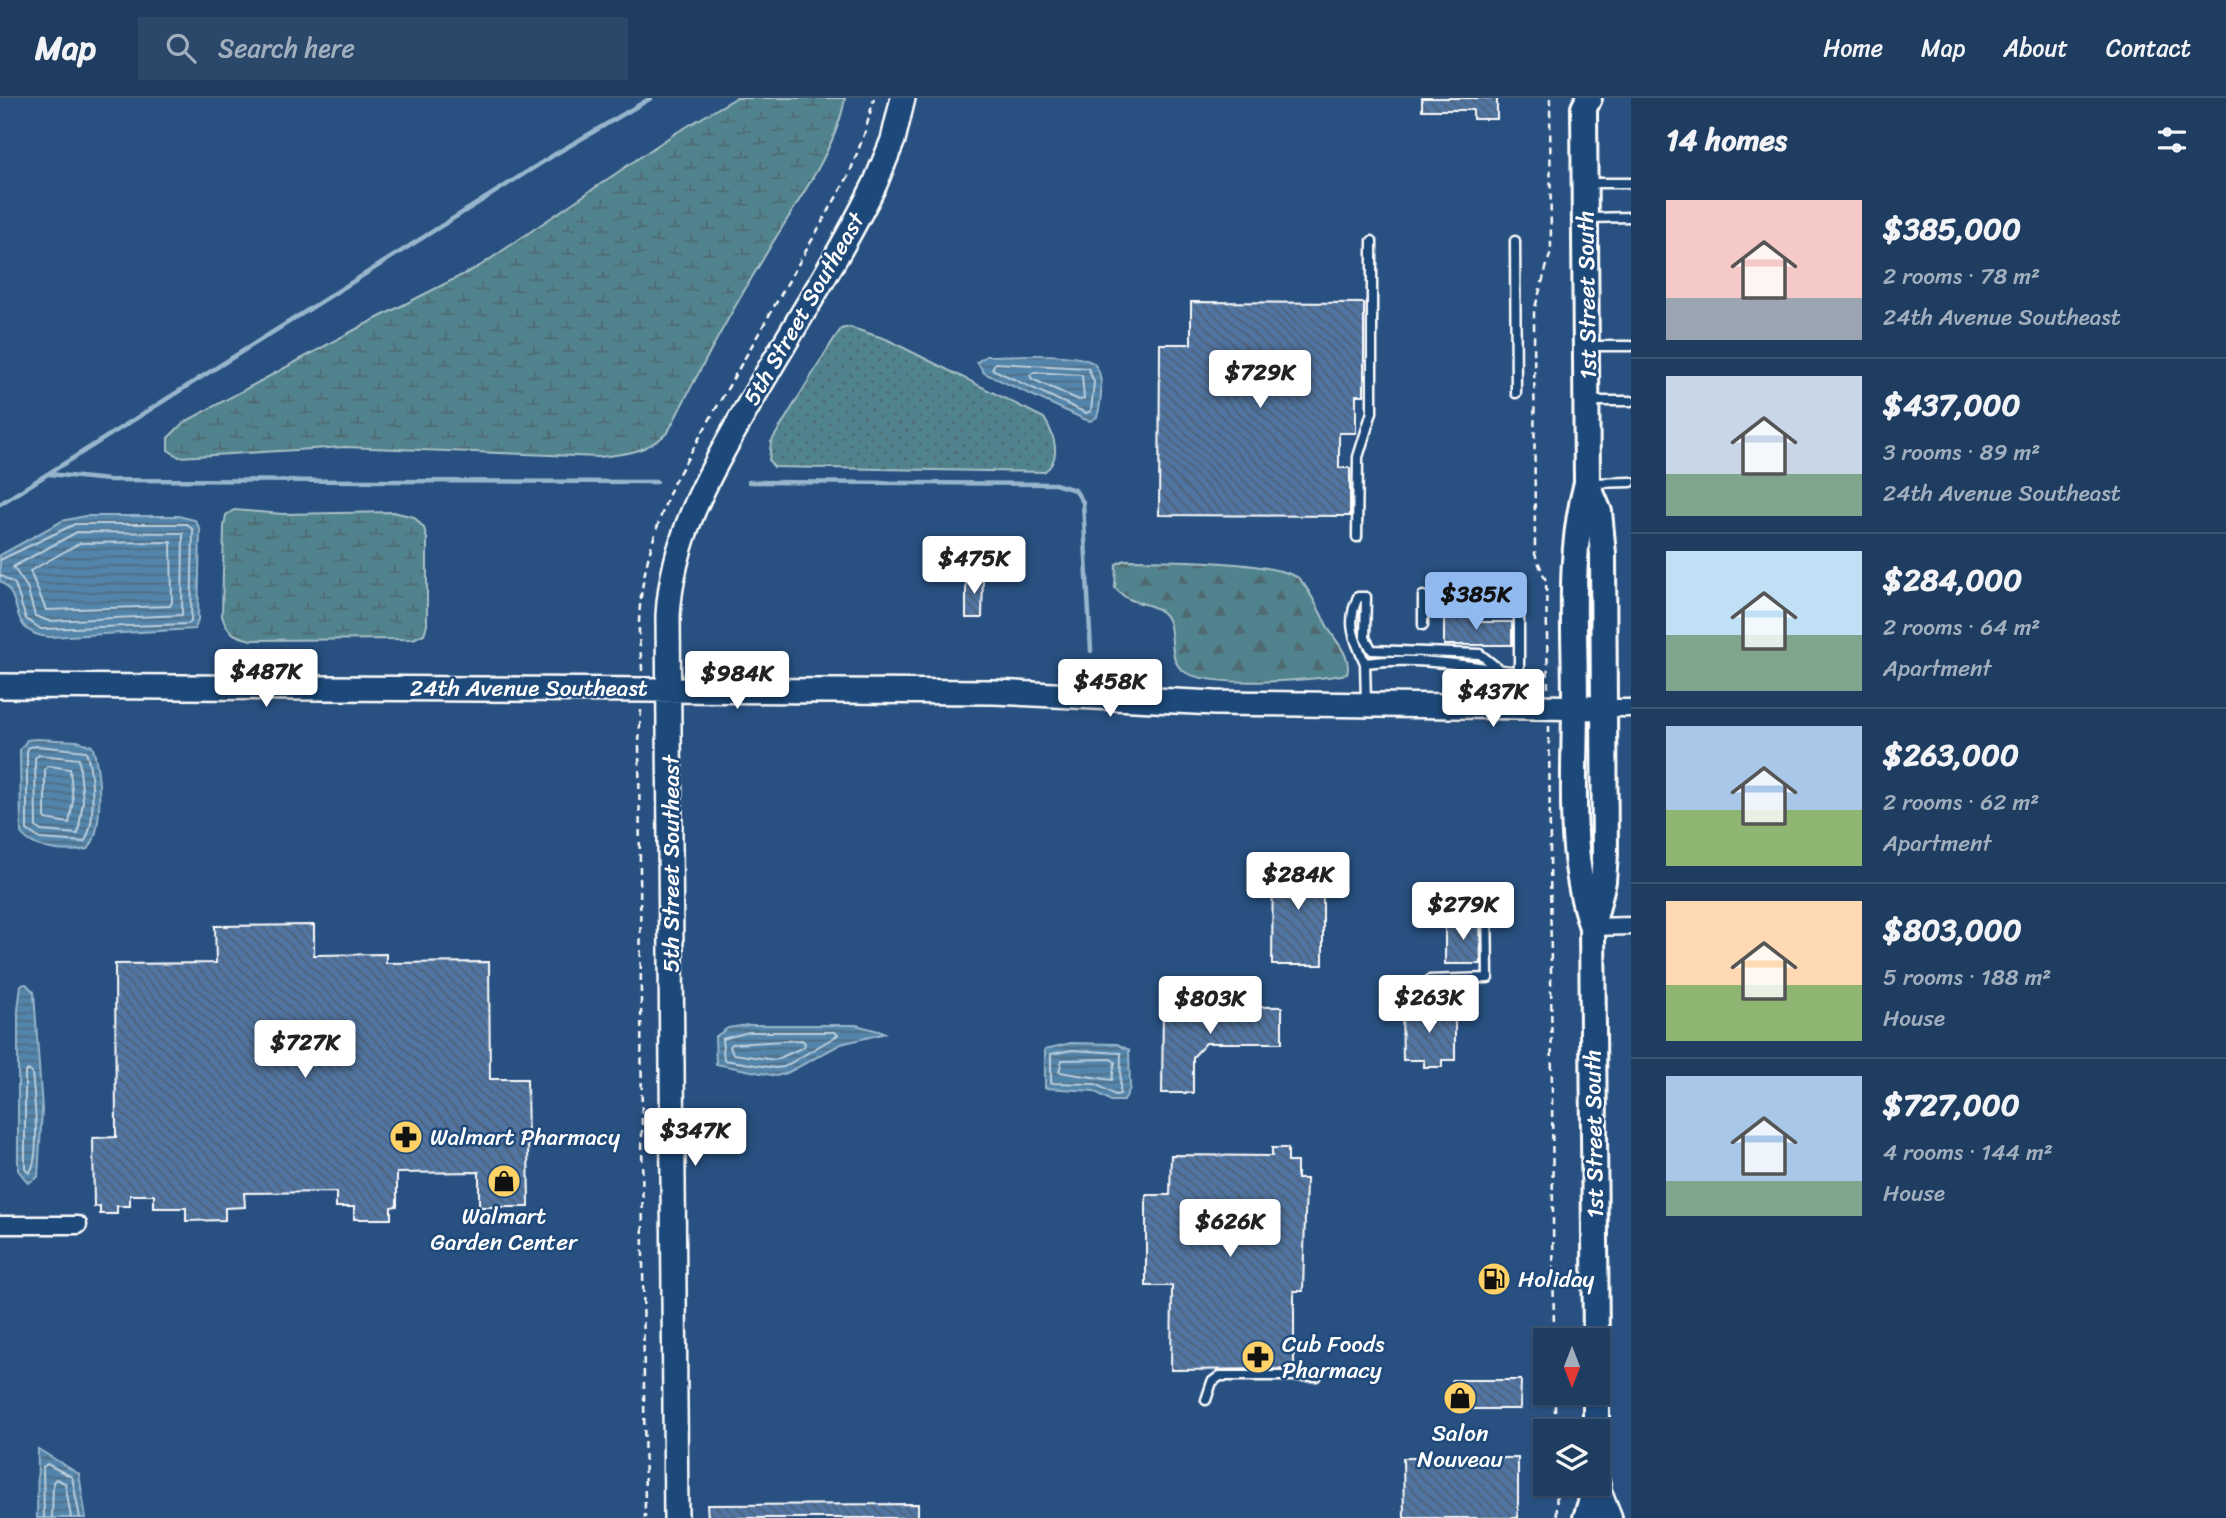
<!DOCTYPE html>
<meta charset="utf-8">
<style>
body{margin:0;font-family:Sriracha,sans-serif;background:#2b486a;color:#f1f3f6;height:100vh;display:flex;flex-direction:column;font-size:26px;white-space:nowrap}
*{box-sizing:border-box;margin:0}
p{font-size:23px;color:#a1aebd}
.icon{flex:none;width:38px;height:38px;fill:none;stroke:currentColor;stroke-width:2;stroke-linecap:round;stroke-linejoin:round}
.map{position:relative;flex:1;overflow:hidden}
.drawer{display:flex;flex-direction:column;background:#1e3d61;width:595px}
.drawer>*{flex:none}
.needle{width:46px;rotate:180deg}
.buttons{position:absolute;left:1533px;top:1230px;display:grid;gap:14px}
.buttons a{display:grid;place-items:center;width:77px;height:77px;border-radius:0px;background:#1e3d61;box-shadow:0 2px 5px #0004,0 0 0 2px #3c5676;font-size:35px}
.price{position:absolute;translate:-50% -60px;padding:0 16px;border-radius:7px;background:#fff;color:#222;font-size:23px;line-height:46px;filter:drop-shadow(0 2px 4px #0008)}
.price::after{content:'';position:absolute;left:50%;top:42px;width:21px;height:16px;margin-left:-10px;background:inherit;clip-path:polygon(0 0,100% 0,50% 100%)}
.price.current{background:#90b9f0;color:#111}
ul{padding:0;list-style:none}
li{display:flex;align-items:center;gap:21px;height:175px;padding:0 35px}
li+li{border-top:2px solid #3c5676}
li span{display:grid;place-items:center;flex:none;width:196px;height:140px;border-radius:0px;color:#555}
li>.icon{margin-inline-start:auto}
span .icon{width:84px;height:84px;fill:#fffc;stroke-width:1}
li b{font-size:30px}
h2{display:flex;justify-content:space-between;align-items:center;height:84px;padding:0 35px;font-size:30px}
header{display:flex;align-items:center;gap:42px;box-sizing:border-box;height:98px;padding:0 35px;background:#1e3d61;border-bottom:2px solid #3c5676}
header strong{font-size:33px}
nav{display:flex;gap:38px;margin-inline-start:auto;font-size:24px}
.search{width:490px;height:63px;background:#2b486a;display:flex;align-items:center;gap:18px;box-sizing:border-box;padding:0 24px;border-radius:0px;color:#a1aebd;font-size:26px}
main{display:flex;flex:1;min-height:0}
.map>svg:first-child{display:block}
.grass{fill:url(#grass-dots);stroke:#a8c1c6;stroke-width:2}
.forest{fill:url(#forest-firs);stroke:#a8c1c6;stroke-width:2}
.wetland{fill:url(#wetland-marsh);stroke:#a8c1c6;stroke-width:2}
.water{fill:url(#water-rules);stroke:#97b5cc;stroke-width:2}
.lines{fill:none;stroke-linecap:round;stroke-linejoin:round}
.shore{stroke:#bacedd;stroke-width:2}
.stream{stroke:#97b5cc;stroke-width:4.5}
.building{fill:url(#building-back-hatch);stroke:#fff;stroke-width:2}
.lane-casing{stroke:#fff;stroke-width:13}
.street-casing{stroke:#fff;stroke-width:21}
.secondary-casing{stroke:#fff;stroke-width:28}
.primary-casing{stroke:#fff;stroke-width:30}
.path{stroke:#fff;stroke-width:2.5;stroke-dasharray:7 5;stroke-linecap:butt}
.lane{stroke:#1f4a7a;stroke-width:8}
.street{stroke:#1f4a7a;stroke-width:16}
.secondary{stroke:#1f4a7a;stroke-width:23}
.primary{stroke:#1f4a7a;stroke-width:24}
.labels{text-anchor:middle;dominant-baseline:central;stroke-width:5;stroke-linejoin:round;paint-order:stroke}
.street-label{font-size:23px;fill:#fff;stroke:#1f4a7a}
.poi-label{font-size:23px;fill:#fff;stroke:#1f4a7a;text-anchor:start}
</style>
<header>
<strong>Map</strong>
<div class="search"><svg class="icon" aria-label="search" viewBox="0 0 24 24"><circle cx="10" cy="10" r="6"/><path d="M15 15l6 6"/></svg>Search here</div>
<nav><a>Home</a><a>Map</a><a>About</a><a>Contact</a></nav>
</header>
<main>
<div class="map">
<svg width="1631" height="1420" viewBox="0 0 1631 1420">
<defs>
<pattern id="grass-dots" width="8" height="8" patternUnits="userSpaceOnUse" patternTransform="scale(1.75)"><rect width="8" height="8" fill="#51838e"/><path d="M2 2h.1M6 6h.1" fill="none" stroke="#4f6a70" stroke-width="1.8" stroke-linecap="round"/></pattern>
<pattern id="forest-firs" width="22" height="20" patternUnits="userSpaceOnUse" patternTransform="scale(1.75)"><rect width="22" height="20" fill="#51838e"/><path d="M5 1l3.5 6h-7zM16 11l3.5 6h-7z" fill="#4f6a70"/></pattern>
<pattern id="wetland-marsh" width="20" height="14" patternUnits="userSpaceOnUse" patternTransform="scale(1.75)"><rect width="20" height="14" fill="#51838e"/><path d="M1 5h8M5 5V1M11 12h8M15 12V8" fill="none" stroke="#4f6a70"/></pattern>
<pattern id="water-rules" width="6" height="5" patternUnits="userSpaceOnUse" patternTransform="scale(1.75)"><rect width="6" height="5" fill="#5284aa"/><path d="M0 2.5h6" fill="none" stroke="#4f6b80"/></pattern>
<pattern id="building-back-hatch" width="6" height="6" patternUnits="userSpaceOnUse" patternTransform="scale(1.75)"><rect width="6" height="6" fill="#5175a2"/><path d="M-1 5l2 2M0 0l6 6M5-1l2 2" fill="none" stroke="#4e6077"/></pattern>
</defs>
<rect width="100%" height="100%" fill="#285181"/>
<filter id="ink" filterUnits="userSpaceOnUse"><feTurbulence type="fractalNoise" baseFrequency=".0143" numOctaves="2"/><feDisplacementMap in="SourceGraphic" scale="14" xChannelSelector="R" yChannelSelector="G"/><feConvolveMatrix kernelMatrix="1 2 1 2 8 2 1 2 1" color-interpolation-filters="sRGB"/></filter>
<g filter="url(#ink)">
<path class="grass" d="M849,229L886,241L1044,320C1054,336 1063,361 1044,374L774,369L769,363L771,344L832,244L841,231Z"/>
<path class="forest" d="M1125,462C1163,462 1266,462 1297,479C1307,485 1323,521 1330,533C1338,546 1352,560 1347,576C1318,582 1196,593 1179,569C1167,554 1177,526 1162,514C1147,502 1132,509 1115,490L1116,466Z"/>
<path class="wetland" d="M736,0H845C836,55 790,113 763,161C729,217 698,275 668,334C647,354 627,356 599,359L345,349L179,359L168,352V340L183,325L360,229L480,168L674,36Z
M234,412L283,416L393,414L414,419L424,430L427,441V527L424,536L413,541L251,542C235,538 227,535 222,518L224,429L226,417Z"/>
<path class="water" d="M986,258C1007,258 1081,253 1094,266C1105,276 1101,306 1097,319L1090,323L1084,321L984,275L977,264Z
M85,418H178L195,422L200,431L198,522L195,531L49,539C6,535 26,501 0,483V457L62,423Z
M36,641L77,643L92,648C101,670 104,733 88,751C68,755 34,753 21,735L20,652L27,642Z
M26,886L34,894L42,1012L38,1079L28,1085L18,1072V912L21,887Z
M748,927H856L886,935L841,946L787,975L776,978L716,966L715,939L728,930Z
M1071,945L1117,946L1129,952L1130,990L1124,1003H1111L1094,993L1045,990V951Z
M38,1351L79,1376L86,1420H37Z"/>
<g class="lines">
<path class="shore" d="M995,265L1088,270L1094,284L1091,313L1086,315L992,271Z
M1034,274L1082,277L1084,301L1079,302L1032,281L1030,277Z
M77,434L183,435L182,517L49,523L35,518L27,489L13,469Z
M171,444L172,504L170,508L46,512L30,473L80,445Z
M0,462L75,426H187L193,432L191,524L188,526L41,531L26,521L15,486L0,477
M37,648L86,653C93,675 97,726 84,744L40,741L27,732V653L29,649Z
M39,657L79,661L83,703L78,736L41,733L36,729L35,660Z
M49,668L70,671L73,703L69,725L45,721V671Z
M749,934H835L838,937L784,969L775,970L724,962L722,941Z
M802,942L805,945L804,949L775,962L733,956L730,949L732,946Z
M1072,952L1121,955L1120,996L1115,997L1096,986L1051,985V956Z
M1111,961L1115,964L1112,982L1059,974L1062,962Z
M28,972L32,975C34,994 41,1063 29,1075L25,1070V975Z
M44,1420L43,1369L47,1366L72,1379L80,1420
M52,1420L53,1384L56,1381L65,1385L71,1420"/>
<path class="stream" d="M49,376L109,382L657,384
M749,384L1055,386L1075,392L1083,404L1091,553
M0,406L557,55L651,0"/>
</g>
<path class="building" d="M1422,0H1497V21H1473V12H1422Z
M1191,204L1364,205V297H1356V335H1339V370H1350V418L1159,417L1160,246H1191Z
M966,477H983L982,520H966Z
M1444,519H1476V524H1512V547H1444Z
M1273,760H1323V867H1272Z
M1445,821H1480L1481,866H1445Z
M314,827V857L386,856V865L489,864L490,981H527L529,1109H479V1074L397,1075V1108L391,1109V1121H354V1109H336V1094L244,1095L245,1109L225,1110V1122L186,1123V1110H154V1097H130V1108H117V1116H100V1108L94,1109L93,1040L116,1039L115,866L216,865L215,828Z
M1163,908L1282,909V945H1206L1193,959V995H1162Z
M1402,910H1455V962H1442V969H1424V962H1403Z
M1272,1050H1288V1064H1297V1081H1306L1303,1193H1294V1271L1171,1272L1172,1188H1146V1097H1170L1171,1057L1272,1058Z
M1452,1282H1521L1520,1311H1452Z
M1403,1360H1518V1420H1404Z
M918,1406V1420H708L707,1407Z"/>
<g class="lines">
<defs>
<path id="lane" d="M1588,85H1631
M1589,120L1631,119
M1515,143L1516,295
M1588,248H1631
M1588,303H1631
M1592,385L1631,384
M1357,439L1358,359L1372,314V143
M1423,498V527
M1365,565L1366,604
M1500,572L1480,556L1372,552L1365,540L1366,499H1358C1346,525 1354,541 1365,565C1417,558 1467,568 1519,574V498
M1430,882L1488,880L1487,797
M1206,1302L1212,1284L1220,1278H1317"/>
<path id="street" d="M1604,610H1631
M1592,829L1631,828
M0,1127H78"/>
<path id="secondary" d="M0,588L994,594L1215,605L1604,610
M676,1420L668,518C672,442 706,382 743,317C786,240 836,165 875,86L893,42L903,0"/>
<path id="primary" d="M1589,0L1584,10L1587,385C1568,455 1575,529 1575,602C1575,678 1567,757 1592,829
M1587,385L1599,414L1603,456L1605,756L1603,783L1592,829L1596,1242
M1596,1295V1334
M1597,1390L1609,1420
M1586,1420L1597,1386"/>
</defs>
<use href="#lane" class="lane-casing"/>
<use href="#street" class="street-casing"/>
<use href="#secondary" class="secondary-casing"/>
<use href="#primary" class="primary-casing"/>
<path class="path" d="M642,573C642,560 639,548 639,535C638,483 654,434 673,386L849,77L865,34L874,0
M1548,590L1546,483L1535,456L1534,213L1551,153L1550,0
M641,612L639,644L645,1420
M1549,628L1554,1242
M1555,1295V1334
M1556,1386L1557,1420"/>
<use href="#lane" class="lane"/>
<use href="#street" class="street"/>
<use href="#secondary" class="secondary"/>
<use href="#primary" class="primary"/>
</g>
</g>
<defs>
<symbol id="pharmacy-disc" viewBox="-11 -11 22 22"><circle r="9.5" fill="#ffd166" stroke="#1f4a7a"/><path d="M-2-6h4v4h4v4h-4v4h-4v-4h-4v-4h4Z" fill="#111"/></symbol>
<symbol id="shop-disc" viewBox="-11 -11 22 22"><circle r="9.5" fill="#ffd166" stroke="#1f4a7a"/><path d="M-5-2.5h2.3a2.7 3.5 0 0 1 5.4 0H5L5.5 6h-11ZM-1.5-2.5h3a1.5 2.3 0 0 0-3 0Z" fill="#111"/></symbol>
<symbol id="fuel-disc" viewBox="-11 -11 22 22"><circle r="9.5" fill="#ffd166" stroke="#1f4a7a"/><path d="M-5.5-6h7V0h2V4h1.3V-2.5L3-4.5l.8-.8L6-3V5H2.5V1h-1V6h-7ZM-4.2-4.7v3.2H.2V-4.7Z" fill="#111"/></symbol>
</defs>
<g fill-rule="evenodd">
<use href="#pharmacy-disc" x="387" y="1020" width="38" height="38"/>
<use href="#shop-disc" x="485" y="1064" width="38" height="38"/>
<use href="#fuel-disc" x="1475" y="1162" width="38" height="38"/>
<use href="#pharmacy-disc" x="1239" y="1240" width="38" height="38"/>
<use href="#shop-disc" x="1441" y="1281" width="38" height="38"/>
</g>
<g class="labels">
<g class="street-label">
<text transform="translate(1587 197) rotate(-91)">1st Street South</text>
<text transform="translate(804 211) rotate(-60)">5th Street Southeast</text>
<text x="529" y="590">24th Avenue Southeast</text>
<text transform="translate(671 766) rotate(-90)">5th Street Southeast</text>
<text transform="translate(1594 1036) rotate(-91)">1st Street South</text>
</g>
<g class="poi-label">
<text x="430" y="1039">Walmart Pharmacy</text>
<text x="504" y="1118" text-anchor="middle">Walmart<tspan x="504" dy="26">Garden Center</tspan></text>
<text x="1518" y="1181">Holiday</text>
<text x="1282" y="1246">Cub Foods<tspan x="1282" dy="26">Pharmacy</tspan></text>
<text x="1460" y="1335" text-anchor="middle">Salon<tspan x="1460" dy="26">Nouveau</tspan></text>
</g>
</g>
</svg>
<div class="buttons">
<a><svg class="needle" viewBox="-14 -14 28 28"><path d="M0-13l5 13h-10z" fill="#e53935"/><path d="M0 13l5-13h-10z" fill="#a1aebd"/></svg></a>
<a><svg class="icon" aria-label="layers" viewBox="0 0 24 24"><path d="M12 4l9 5-9 5-9-5zM3 14l9 5 9-5"/></svg></a>
</div>
<b class="price" style="left:1260px;top:312px">$729K</b>
<b class="price" style="left:974px;top:498px">$475K</b>
<b class="price current" style="left:1476px;top:534px">$385K</b>
<b class="price" style="left:266px;top:611px">$487K</b>
<b class="price" style="left:737px;top:613px">$984K</b>
<b class="price" style="left:1110px;top:621px">$458K</b>
<b class="price" style="left:1493px;top:631px">$437K</b>
<b class="price" style="left:1298px;top:814px">$284K</b>
<b class="price" style="left:1463px;top:844px">$279K</b>
<b class="price" style="left:1429px;top:937px">$263K</b>
<b class="price" style="left:1210px;top:938px">$803K</b>
<b class="price" style="left:305px;top:982px">$727K</b>
<b class="price" style="left:695px;top:1070px">$347K</b>
<b class="price" style="left:1230px;top:1161px">$626K</b>
</div>
<section class="drawer">
<h2>14 homes<svg class="icon" aria-label="filters" viewBox="0 0 24 24"><path d="M4 7h16M4 17h16"/><circle cx="9" cy="7" r="2"/><circle cx="15" cy="17" r="2"/></svg></h2>
<ul>
<li><span style="background:linear-gradient(#f6c9c9 70%,#9aa5b1 0)"><svg class="icon" aria-label="home" viewBox="0 0 24 24"><path d="M3 11l9-7 9 7M6 9v11h12V9"/></svg></span><div><b>$385,000</b><p>2 rooms · 78 m²</p><p>24th Avenue Southeast</p></div></li>
<li><span style="background:linear-gradient(#c9d6e8 70%,#7fa58c 0)"><svg class="icon" aria-label="home" viewBox="0 0 24 24"><path d="M3 11l9-7 9 7M6 9v11h12V9"/></svg></span><div><b>$437,000</b><p>3 rooms · 89 m²</p><p>24th Avenue Southeast</p></div></li>
<li><span style="background:linear-gradient(#bfe0f5 60%,#7fa58c 0)"><svg class="icon" aria-label="home" viewBox="0 0 24 24"><path d="M3 11l9-7 9 7M6 9v11h12V9"/></svg></span><div><b>$284,000</b><p>2 rooms · 64 m²</p><p>Apartment</p></div></li>
<li><span style="background:linear-gradient(#a9c7e8 60%,#8fb573 0)"><svg class="icon" aria-label="home" viewBox="0 0 24 24"><path d="M3 11l9-7 9 7M6 9v11h12V9"/></svg></span><div><b>$263,000</b><p>2 rooms · 62 m²</p><p>Apartment</p></div></li>
<li><span style="background:linear-gradient(#ffd9b3 60%,#8fb573 0)"><svg class="icon" aria-label="home" viewBox="0 0 24 24"><path d="M3 11l9-7 9 7M6 9v11h12V9"/></svg></span><div><b>$803,000</b><p>5 rooms · 188 m²</p><p>House</p></div></li>
<li><span style="background:linear-gradient(#a9c7e8 75%,#7fa58c 0)"><svg class="icon" aria-label="home" viewBox="0 0 24 24"><path d="M3 11l9-7 9 7M6 9v11h12V9"/></svg></span><div><b>$727,000</b><p>4 rooms · 144 m²</p><p>House</p></div></li>
</ul>
</section>
</main>
